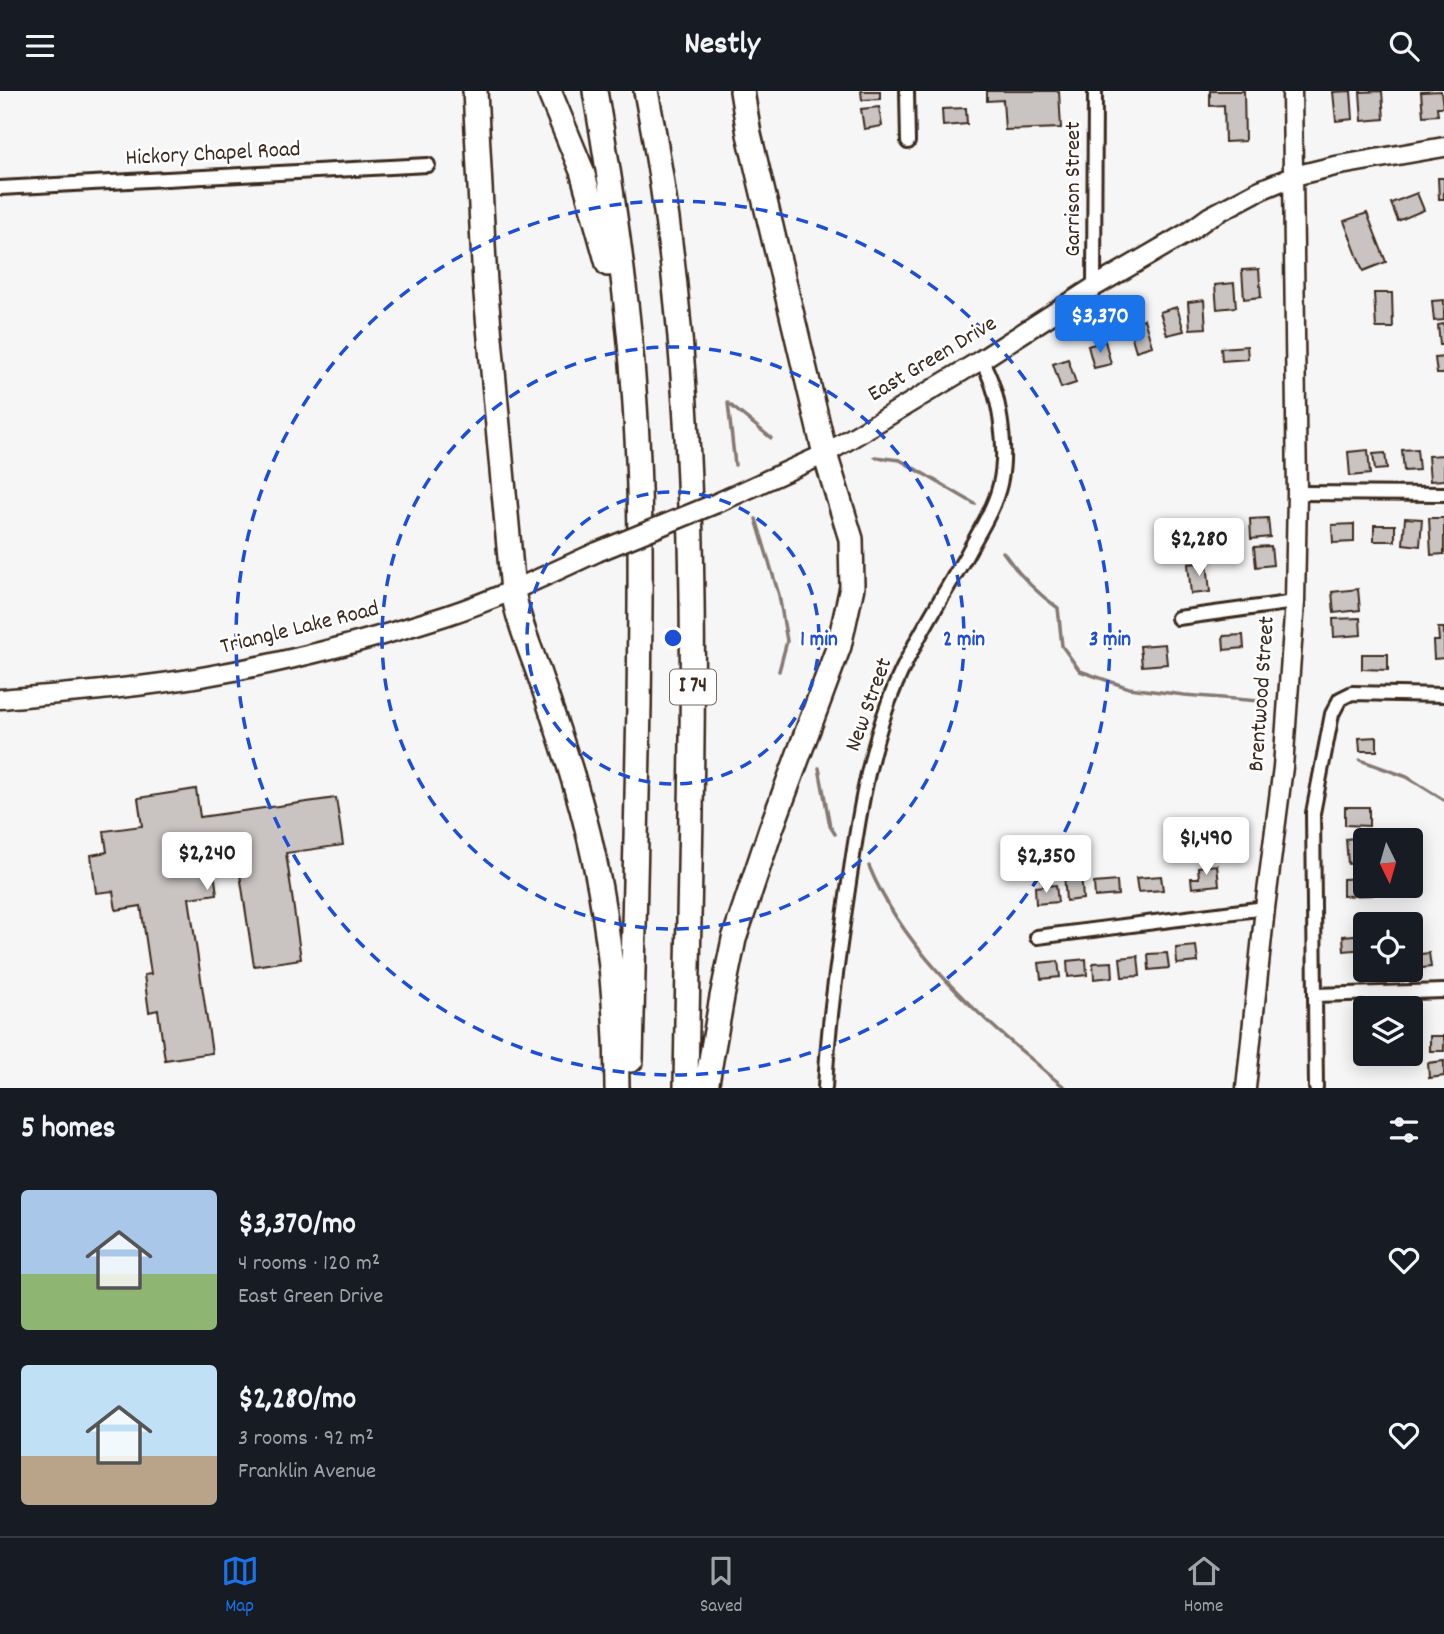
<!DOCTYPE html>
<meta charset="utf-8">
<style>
body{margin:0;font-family:Dekko,sans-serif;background:#20242c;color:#f1f3f6;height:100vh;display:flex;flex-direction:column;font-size:26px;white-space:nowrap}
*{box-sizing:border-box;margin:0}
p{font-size:23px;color:#9ea1a6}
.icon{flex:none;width:38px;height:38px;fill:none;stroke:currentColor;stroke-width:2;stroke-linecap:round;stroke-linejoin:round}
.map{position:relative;height:997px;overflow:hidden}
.details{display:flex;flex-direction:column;background:#171b24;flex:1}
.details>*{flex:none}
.needle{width:46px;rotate:175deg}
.controls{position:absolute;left:1353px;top:737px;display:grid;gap:14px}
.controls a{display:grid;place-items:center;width:70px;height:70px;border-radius:7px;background:#171b24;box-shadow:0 4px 18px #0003;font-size:35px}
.price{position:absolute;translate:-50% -60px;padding:0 16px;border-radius:7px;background:#fff;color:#222;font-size:23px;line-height:46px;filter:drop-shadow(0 2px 4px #0008)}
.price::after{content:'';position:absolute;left:50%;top:42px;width:21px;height:16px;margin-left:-10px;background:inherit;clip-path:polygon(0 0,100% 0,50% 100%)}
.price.selected{background:#1a73e8;color:#fff}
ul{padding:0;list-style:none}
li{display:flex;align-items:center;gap:21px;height:175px;padding:0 21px}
li span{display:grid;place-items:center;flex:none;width:196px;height:140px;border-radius:7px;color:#555}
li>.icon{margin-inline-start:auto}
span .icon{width:84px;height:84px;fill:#fffc;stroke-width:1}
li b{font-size:30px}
h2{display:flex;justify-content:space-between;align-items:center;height:84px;padding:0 21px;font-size:30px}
header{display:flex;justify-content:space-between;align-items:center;height:91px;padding:0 21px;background:#171b24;font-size:32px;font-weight:800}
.tab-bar{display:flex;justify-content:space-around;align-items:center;height:98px;border-top:2px solid #363941;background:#171b24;font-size:19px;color:#9ea1a6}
.tab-bar a{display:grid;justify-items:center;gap:4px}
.tab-bar .selected{color:#1a73e8}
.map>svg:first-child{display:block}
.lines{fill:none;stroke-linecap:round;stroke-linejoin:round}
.stream{stroke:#847972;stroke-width:3.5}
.building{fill:#c9c3c1;stroke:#3b2a1e;stroke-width:2}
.street-casing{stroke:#3b2a1e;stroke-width:18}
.secondary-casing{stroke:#3b2a1e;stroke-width:23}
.highway-casing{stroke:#3b2a1e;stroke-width:28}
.street{stroke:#fff;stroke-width:12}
.secondary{stroke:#fff;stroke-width:18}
.highway{stroke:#fff;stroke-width:23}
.secondary-bridge-casing{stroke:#3b2a1e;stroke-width:23;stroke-linecap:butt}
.secondary-bridge{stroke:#fff;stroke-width:18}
.ring{fill:none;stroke:#1d4ed8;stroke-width:3.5;stroke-dasharray:12 9}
.labels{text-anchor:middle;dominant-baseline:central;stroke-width:5;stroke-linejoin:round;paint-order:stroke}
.shield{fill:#fff;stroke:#766a62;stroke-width:2}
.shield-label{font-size:21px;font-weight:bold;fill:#3b2a1e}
.street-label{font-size:23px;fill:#3b2a1e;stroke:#fff}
.centre{fill:#1d4ed8;stroke:#fff;stroke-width:3.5}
.ring-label{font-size:21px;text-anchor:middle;font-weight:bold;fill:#1d4ed8;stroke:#fff;stroke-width:5;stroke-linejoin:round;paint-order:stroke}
</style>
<header><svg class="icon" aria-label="menu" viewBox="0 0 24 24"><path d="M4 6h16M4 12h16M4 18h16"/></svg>Nestly<svg class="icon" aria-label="search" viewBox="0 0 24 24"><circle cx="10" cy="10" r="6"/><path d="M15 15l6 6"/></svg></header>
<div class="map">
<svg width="1444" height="997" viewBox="0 0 1444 997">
<rect width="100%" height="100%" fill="#f7f6f6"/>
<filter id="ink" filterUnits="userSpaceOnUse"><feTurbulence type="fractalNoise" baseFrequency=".0143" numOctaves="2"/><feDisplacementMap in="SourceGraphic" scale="14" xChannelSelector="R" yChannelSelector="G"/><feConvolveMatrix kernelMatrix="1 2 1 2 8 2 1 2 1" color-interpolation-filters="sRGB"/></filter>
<g filter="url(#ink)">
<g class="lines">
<path class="stream" d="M728,312L735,374
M729,313L771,347
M875,366L900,369L975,413
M756,428L779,504L787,550L779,580
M1003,461C1019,484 1035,501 1058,517L1062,555L1080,580L1129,597L1184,604L1260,610
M1360,669L1407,686L1444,709
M819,677L830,735L835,743
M869,775C900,851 967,915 1029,966C1041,976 1053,988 1066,997"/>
</g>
<path class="building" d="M861,0H880V8L862,9Z
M987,0H1059L1061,37L1005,39L1003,9L987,10Z
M1210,0H1244L1245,50L1225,51L1224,14L1210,15Z
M1351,0L1353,28L1336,30L1333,1Z
M1382,0L1384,28L1362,30L1360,1Z
M1441,0L1443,16H1437L1438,24L1423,25L1421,1Z
M879,16L882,35L864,38L861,18Z
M966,17L967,33L943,35L942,18Z
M1438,87H1444V108H1439Z
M1417,102L1424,119L1398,130L1391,112Z
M1367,122L1386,171L1363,180L1344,130Z
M1259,178L1261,206L1244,208L1242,179Z
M1234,192L1236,216L1217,218L1215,194Z
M1374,202H1392L1393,237H1376Z
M1204,209L1206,237L1190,238L1188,211Z
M1444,209V229L1434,230L1432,210Z
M1177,216L1184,240L1167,244L1160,221Z
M1144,228L1152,255L1136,260L1128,233Z
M1444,233V254H1440L1438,234Z
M1105,250L1111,273L1094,277L1088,255Z
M1247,255L1248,268L1222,270L1221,257Z
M1444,266V283H1437L1435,267Z
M1068,268L1076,292L1061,297L1053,273Z
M1417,358L1419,379L1404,380L1402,359Z
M1368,359L1370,383L1350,385L1348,361Z
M1385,362L1387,378L1375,379L1373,363Z
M1444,364V389L1430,390L1428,365Z
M1268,427L1270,446L1251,448L1250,428Z
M1405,427L1422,428L1420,455L1403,453Z
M1429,427H1444V463L1431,464Z
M1354,433V451L1333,452L1332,434Z
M1374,434H1395V450H1374Z
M1271,455L1273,474L1256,476L1254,456Z
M1207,471L1210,501L1191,503L1188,473Z
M1358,498L1360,519L1334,522L1332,501Z
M1360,527L1361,544L1334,546L1333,528Z
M1438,537H1444V567L1434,568L1433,550H1439Z
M1243,544L1244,557L1224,559L1223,545Z
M1165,553L1167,573L1142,575L1140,555Z
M1362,563H1388V579L1362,578Z
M1377,646V660H1360L1359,647Z
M196,698L200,726L336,707L343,754L286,762L301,868L254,875L238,770L213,774L217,803L189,807L212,962L165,969L158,919L149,921L144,884L151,883L141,815L116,819L113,800L96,802L91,764L107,761L104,740L142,735L138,707Z
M1345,716H1369V735L1345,734Z
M1365,746V771L1348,773L1346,748Z
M1217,774L1219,794L1192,797L1191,787H1199L1198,776Z
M1081,782L1083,808L1066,810L1064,783Z
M1161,785L1163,799L1138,801L1136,787Z
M1365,787V794H1373V804L1343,805V788Z
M1117,790L1118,804L1095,806L1094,792Z
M1056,794L1058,811L1036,813L1035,796Z
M1365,843V858L1344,860L1343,845Z
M1196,855L1198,871L1177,873L1176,857Z
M1167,862L1169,877L1149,879L1148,863Z
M1429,862L1431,876L1413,878L1412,864Z
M1138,865L1140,885L1122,886L1120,867Z
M1086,868L1087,884L1068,886L1067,870Z
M1058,870L1060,886L1041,888L1039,872Z
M1112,871L1113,886L1094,888L1093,872Z
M1430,945H1444V960H1430Z
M1444,970V985L1429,987L1428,972Z"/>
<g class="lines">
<defs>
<path id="street" d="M907,0L908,51
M0,97L428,74
M1094,196L1095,0
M1297,402L1444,403
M1178,527L1295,511
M1037,846L1265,817
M1316,904L1444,900
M825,997C828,935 837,874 846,812C856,744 865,675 889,610C908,559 939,512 966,465C978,442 994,419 1000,393C1008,358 1000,300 981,269
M1316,997L1313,722L1332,623L1340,608L1352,602L1444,604"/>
<path id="secondary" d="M717,412L825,363L981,269L1094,196L1187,142L1209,126L1260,99L1294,85L1335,75L1444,56
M0,608C69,602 139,597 207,585C287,571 367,550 445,525C497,508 547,484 597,461
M1246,997L1265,817L1283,676L1295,511L1297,402L1292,0"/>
<path id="highway" d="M475,0L485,192L513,500C518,530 530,557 540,586C555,630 570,674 582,718C607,809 617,903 617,997
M549,0L582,80L608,173
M595,0C614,109 630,219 636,330C642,425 640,520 639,615C637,733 634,851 631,969
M646,0C711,329 690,664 686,997
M706,997L722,906L734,848L771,738L839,555L852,496L851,448L825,363L749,43L742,0"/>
</defs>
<use href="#street" class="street-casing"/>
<use href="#secondary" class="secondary-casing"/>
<use href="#highway" class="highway-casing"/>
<use href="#street" class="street"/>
<use href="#secondary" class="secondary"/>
<use href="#highway" class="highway"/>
<defs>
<path id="secondary-bridge" d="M597,461L717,412"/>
</defs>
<use href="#secondary-bridge" class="secondary-bridge-casing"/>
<use href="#secondary-bridge" class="secondary-bridge"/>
</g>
</g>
<g class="ring">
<circle cx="673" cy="547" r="146"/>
<circle cx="673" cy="547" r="291"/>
<circle cx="673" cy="547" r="437"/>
</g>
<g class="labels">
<rect class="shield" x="670" y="578.5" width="46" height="35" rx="5"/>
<g class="shield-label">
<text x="693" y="596">I 74</text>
</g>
<g class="street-label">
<text transform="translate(213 64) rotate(-3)">Hickory Chapel Road</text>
<text transform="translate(1074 98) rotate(-90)">Garrison Street</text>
<text transform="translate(933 269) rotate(-31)">East Green Drive</text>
<text transform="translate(300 538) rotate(-14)">Triangle Lake Road</text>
<text transform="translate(1263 603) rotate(-86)">Brentwood Street</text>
<text transform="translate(870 614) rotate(-70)">New Street</text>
</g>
</g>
<circle cx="673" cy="547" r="10" class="centre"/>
<g class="ring-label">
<text x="819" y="554">1 min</text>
<text x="964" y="554">2 min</text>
<text x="1110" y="554">3 min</text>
</g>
</svg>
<div class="controls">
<a><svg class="needle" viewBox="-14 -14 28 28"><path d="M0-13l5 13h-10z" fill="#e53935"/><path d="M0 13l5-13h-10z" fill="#9ea1a6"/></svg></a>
<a><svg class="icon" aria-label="locate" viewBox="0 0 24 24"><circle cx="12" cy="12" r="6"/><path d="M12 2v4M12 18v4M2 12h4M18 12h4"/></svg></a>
<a><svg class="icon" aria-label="layers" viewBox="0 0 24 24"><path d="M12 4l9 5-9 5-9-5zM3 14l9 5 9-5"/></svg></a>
</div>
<b class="price selected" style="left:1100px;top:264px">$3,370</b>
<b class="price" style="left:1199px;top:487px">$2,280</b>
<b class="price" style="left:1206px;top:786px">$1,490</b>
<b class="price" style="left:207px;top:801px">$2,240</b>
<b class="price" style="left:1046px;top:804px">$2,350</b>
</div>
<section class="details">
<h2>5 homes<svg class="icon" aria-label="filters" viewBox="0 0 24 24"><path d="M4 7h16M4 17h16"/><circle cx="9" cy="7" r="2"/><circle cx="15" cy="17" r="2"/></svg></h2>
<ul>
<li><span style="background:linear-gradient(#a9c7e8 60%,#8fb573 0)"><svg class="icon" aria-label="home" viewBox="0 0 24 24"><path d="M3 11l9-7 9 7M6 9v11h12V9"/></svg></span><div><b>$3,370/mo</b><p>4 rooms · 120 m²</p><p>East Green Drive</p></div><svg class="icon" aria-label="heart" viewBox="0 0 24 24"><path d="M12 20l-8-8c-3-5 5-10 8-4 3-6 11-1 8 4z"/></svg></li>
<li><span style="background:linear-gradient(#bfe0f5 65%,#b9a48a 0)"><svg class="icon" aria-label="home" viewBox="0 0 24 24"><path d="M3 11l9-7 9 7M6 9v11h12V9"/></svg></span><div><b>$2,280/mo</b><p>3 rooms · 92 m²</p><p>Franklin Avenue</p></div><svg class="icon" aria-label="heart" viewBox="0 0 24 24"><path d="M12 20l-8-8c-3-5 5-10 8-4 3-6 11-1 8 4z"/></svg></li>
</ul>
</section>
<nav class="tab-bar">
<a class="selected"><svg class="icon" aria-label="map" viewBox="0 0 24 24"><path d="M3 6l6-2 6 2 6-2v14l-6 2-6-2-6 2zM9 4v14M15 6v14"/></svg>Map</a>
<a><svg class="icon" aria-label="saved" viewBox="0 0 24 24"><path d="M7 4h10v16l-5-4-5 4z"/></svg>Saved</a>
<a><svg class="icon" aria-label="home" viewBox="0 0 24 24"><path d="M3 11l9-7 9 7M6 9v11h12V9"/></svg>Home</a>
</nav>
